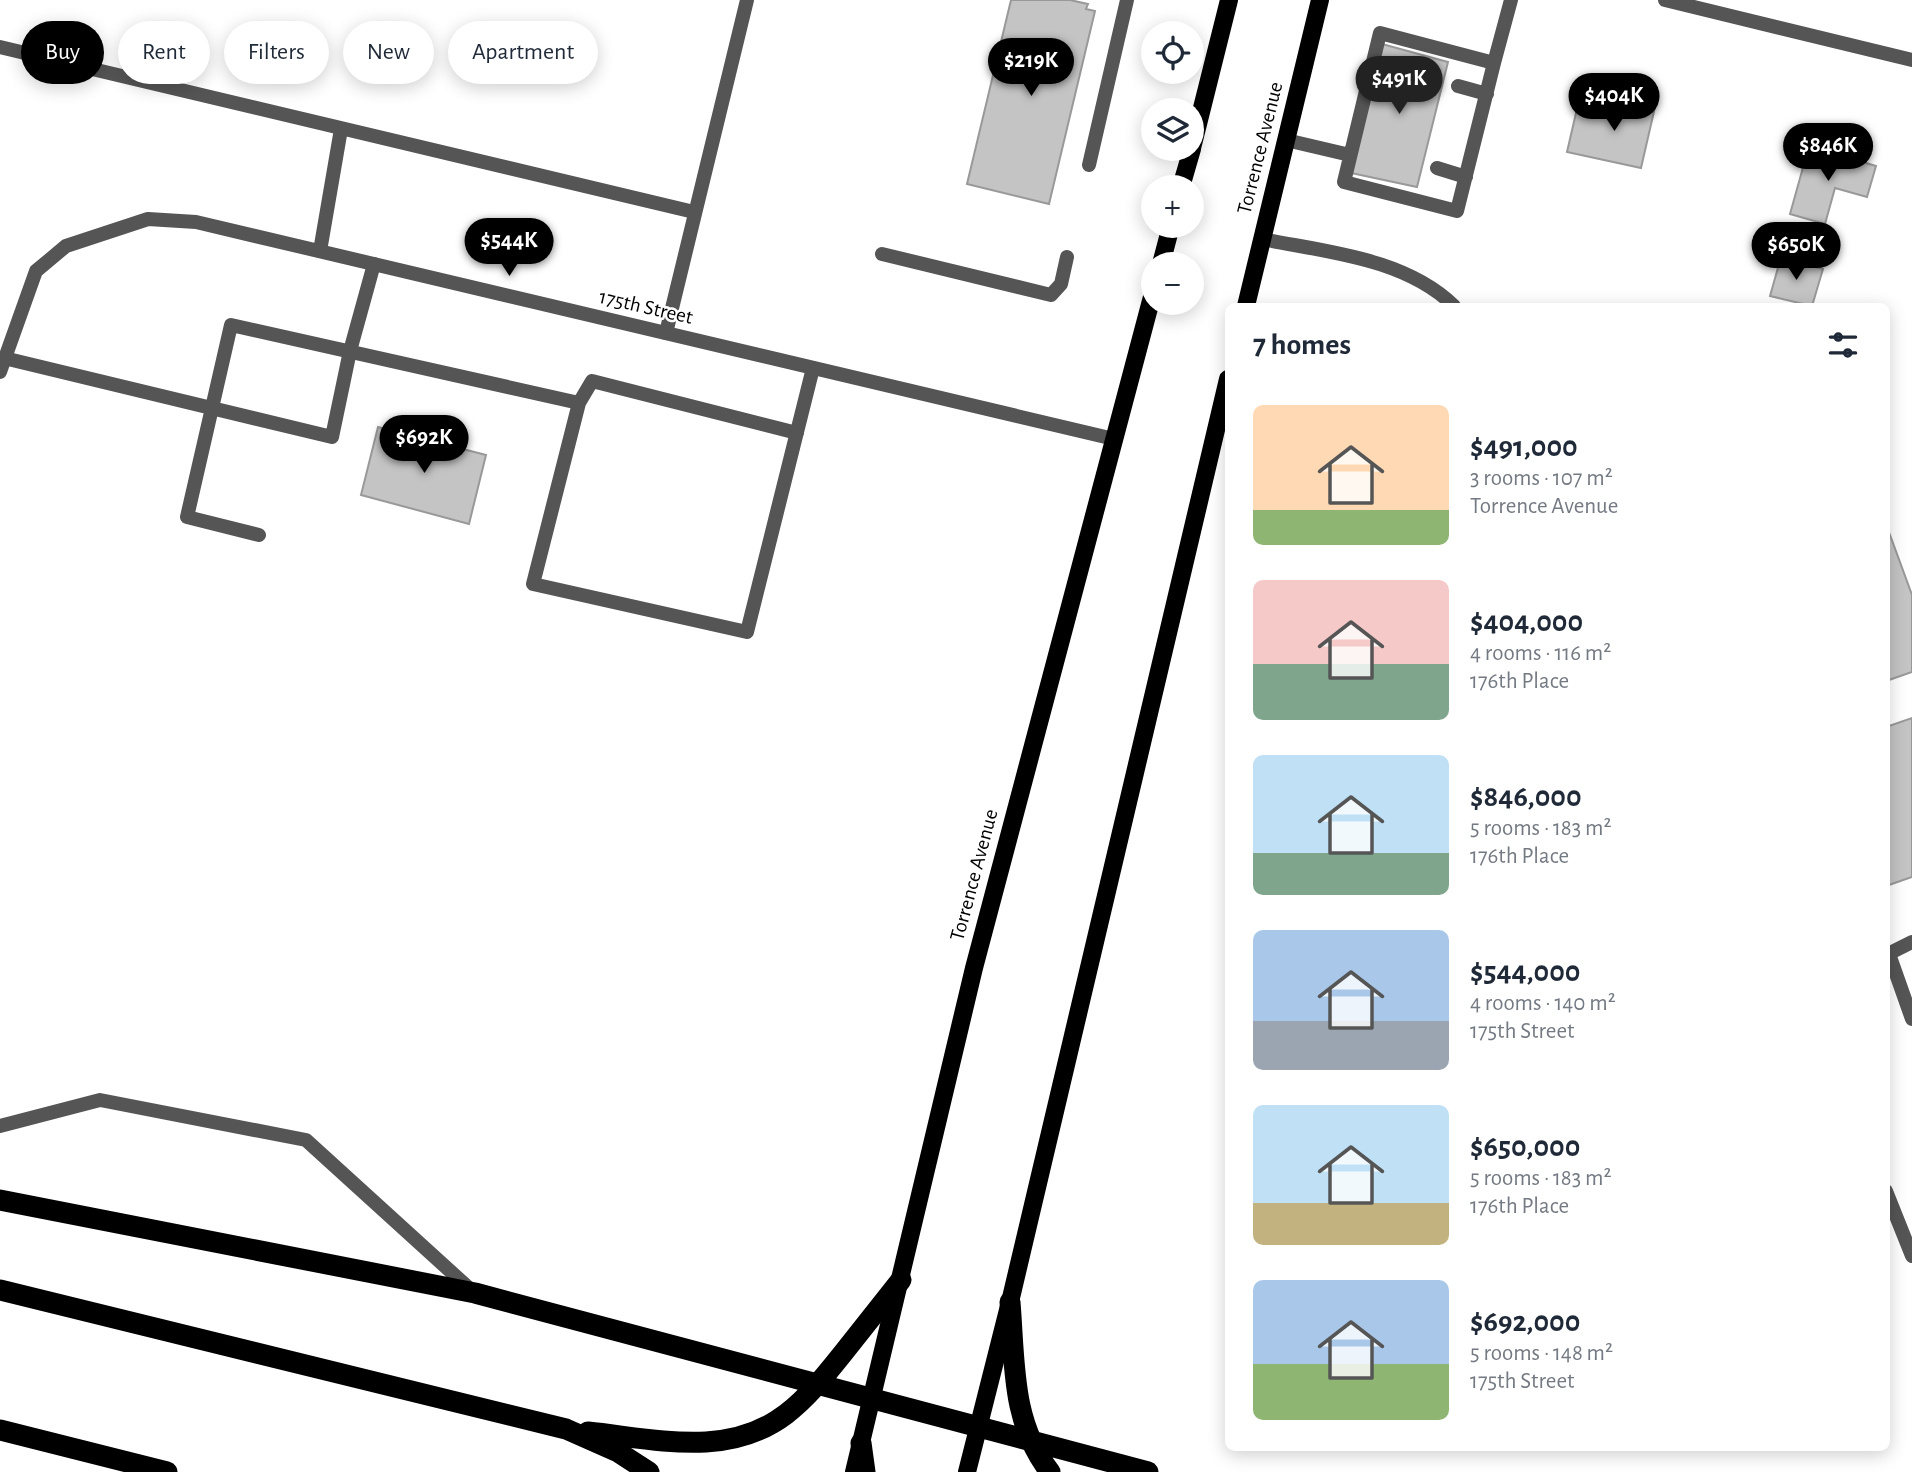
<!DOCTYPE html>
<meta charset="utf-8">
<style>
body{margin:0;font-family:"Alegreya Sans",sans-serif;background:#f6f6f7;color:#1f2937;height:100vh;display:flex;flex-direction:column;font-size:26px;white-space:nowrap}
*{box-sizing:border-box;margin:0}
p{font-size:23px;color:#747a83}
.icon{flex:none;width:38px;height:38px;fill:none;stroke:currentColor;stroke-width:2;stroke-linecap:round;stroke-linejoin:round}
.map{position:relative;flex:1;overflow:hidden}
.side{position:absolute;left:1225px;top:303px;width:665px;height:1148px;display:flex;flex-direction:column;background:#fff;border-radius:10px;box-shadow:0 4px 18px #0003}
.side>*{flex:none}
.top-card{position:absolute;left:21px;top:21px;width:665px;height:63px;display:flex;gap:14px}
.fabs{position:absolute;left:1141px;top:21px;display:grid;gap:14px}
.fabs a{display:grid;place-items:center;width:63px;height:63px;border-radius:50%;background:#fff;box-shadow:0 4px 18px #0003;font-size:35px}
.price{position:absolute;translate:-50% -60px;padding:0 16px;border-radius:24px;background:#000;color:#fff;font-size:23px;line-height:46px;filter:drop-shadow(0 2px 4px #0008)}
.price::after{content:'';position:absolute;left:50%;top:42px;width:21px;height:16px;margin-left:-10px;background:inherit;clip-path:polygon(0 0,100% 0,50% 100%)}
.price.current{background:#222;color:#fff}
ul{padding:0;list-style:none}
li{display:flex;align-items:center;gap:21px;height:175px;padding:0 28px}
li span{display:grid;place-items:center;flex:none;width:196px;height:140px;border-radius:10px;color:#555}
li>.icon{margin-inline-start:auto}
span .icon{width:84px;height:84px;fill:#fffc;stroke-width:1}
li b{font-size:30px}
h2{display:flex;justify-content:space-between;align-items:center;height:84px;padding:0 28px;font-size:30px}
.tag{padding:0 24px;border-radius:32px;background:#fff;box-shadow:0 4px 18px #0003;font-size:24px;line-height:63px}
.tag.current{background:#000;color:#fff}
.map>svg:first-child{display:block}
.building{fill:#c4c4c4;stroke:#999;stroke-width:2}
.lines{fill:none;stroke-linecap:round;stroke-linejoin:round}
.service{stroke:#555;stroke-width:14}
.minor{stroke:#555;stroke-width:14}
.primary{stroke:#000;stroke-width:18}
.motorway{stroke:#000;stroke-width:21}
.labels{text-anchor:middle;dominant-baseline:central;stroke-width:5;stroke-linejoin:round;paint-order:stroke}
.street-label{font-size:21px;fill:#000;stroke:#fff}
</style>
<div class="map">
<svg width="1912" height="1472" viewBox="0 0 1912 1472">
<rect width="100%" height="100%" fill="#fff"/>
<path class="building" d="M1011,0H1070L1088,4L1086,9L1095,11L1049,204L967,184Z
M1382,44L1448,62L1417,187L1351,173Z
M1606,96L1655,107L1641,168L1567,152L1576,113L1601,118Z
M1809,146L1876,166L1867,197L1835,188L1825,224L1790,214Z
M1781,257L1823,269L1812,306L1770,296Z
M378,427L486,455L469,524L361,495Z
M1886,524L1912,595V672L1886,681Z
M1912,718V877L1886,886V727Z"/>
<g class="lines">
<path class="service" d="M1380,33L1494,63L1457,211L1344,182Z
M0,47L694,212
M1494,63L1511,0
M1458,86L1487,94
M1286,140L1350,155
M1089,165L1127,0
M1437,168L1466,177
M1262,239C1326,252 1405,258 1454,306
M320,251L341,129
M882,254L1051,295L1061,284L1067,257
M666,333L747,0
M4,358L332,437L350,351L374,264
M579,403L592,381L797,433
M259,535L187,517L231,325L579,403L533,584L747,632L813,368
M1889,954L1912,1019
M0,1126L100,1100L306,1140L471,1290"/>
<path class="minor" d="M1665,0L1912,60
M0,372L36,271L66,246L148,219L196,222L1114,439
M1886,955L1912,942
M1886,1191L1912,1256"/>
<path class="primary" d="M1192,148L1229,0
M1181,187L1192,149
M1161,264L1171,226
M1246,306L1320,0
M854,1472L974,968L1153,293
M967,1472L1010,1302L1228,379"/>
<path class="motorway" d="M0,1200L475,1293L1148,1472
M0,1290L566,1429L618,1452L649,1472
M1010,1302C1015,1363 1011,1422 1050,1472
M0,1430L167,1472
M588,1432C627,1436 666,1444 706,1442C775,1438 804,1402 844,1352C863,1328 882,1304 901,1280
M861,1443L865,1472"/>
</g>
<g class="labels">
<g class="street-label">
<text transform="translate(1260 148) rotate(-76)">Torrence Avenue</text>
<text transform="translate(646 307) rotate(13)">175th Street</text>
<text transform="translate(974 875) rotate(-75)">Torrence Avenue</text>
</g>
</g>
</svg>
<div class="fabs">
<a><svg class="icon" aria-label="locate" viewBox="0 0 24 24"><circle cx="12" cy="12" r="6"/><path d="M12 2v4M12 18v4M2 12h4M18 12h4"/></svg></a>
<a><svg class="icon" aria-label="layers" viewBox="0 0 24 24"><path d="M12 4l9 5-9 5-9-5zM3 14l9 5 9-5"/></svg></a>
<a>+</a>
<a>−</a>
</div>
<b class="price" style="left:1031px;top:98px">$219K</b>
<b class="price current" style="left:1399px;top:116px">$491K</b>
<b class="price" style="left:1614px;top:133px">$404K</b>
<b class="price" style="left:1828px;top:183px">$846K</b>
<b class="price" style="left:509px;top:278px">$544K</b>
<b class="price" style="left:1796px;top:282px">$650K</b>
<b class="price" style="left:424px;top:475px">$692K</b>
<div class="top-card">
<a class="tag current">Buy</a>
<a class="tag">Rent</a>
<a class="tag">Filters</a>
<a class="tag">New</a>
<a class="tag">Apartment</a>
</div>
<section class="side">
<h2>7 homes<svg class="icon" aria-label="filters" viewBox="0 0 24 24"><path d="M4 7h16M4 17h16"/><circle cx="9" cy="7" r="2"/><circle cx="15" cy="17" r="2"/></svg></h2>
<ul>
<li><span style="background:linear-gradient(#ffd9b3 75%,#8fb573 0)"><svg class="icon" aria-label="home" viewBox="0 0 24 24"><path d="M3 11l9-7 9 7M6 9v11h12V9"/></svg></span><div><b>$491,000</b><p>3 rooms · 107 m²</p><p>Torrence Avenue</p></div></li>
<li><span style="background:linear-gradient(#f6c9c9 60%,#7fa58c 0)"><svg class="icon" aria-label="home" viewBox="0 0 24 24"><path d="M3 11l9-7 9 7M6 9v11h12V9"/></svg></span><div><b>$404,000</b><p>4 rooms · 116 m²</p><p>176th Place</p></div></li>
<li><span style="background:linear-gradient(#bfe0f5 70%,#7fa58c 0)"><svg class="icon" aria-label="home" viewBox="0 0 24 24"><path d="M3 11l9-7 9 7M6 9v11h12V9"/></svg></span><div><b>$846,000</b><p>5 rooms · 183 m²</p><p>176th Place</p></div></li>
<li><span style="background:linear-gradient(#a9c7e8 65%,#9aa5b1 0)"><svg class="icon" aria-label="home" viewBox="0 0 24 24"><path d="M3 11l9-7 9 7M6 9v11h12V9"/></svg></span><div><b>$544,000</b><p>4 rooms · 140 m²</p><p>175th Street</p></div></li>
<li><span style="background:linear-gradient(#bfe0f5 70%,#c2b280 0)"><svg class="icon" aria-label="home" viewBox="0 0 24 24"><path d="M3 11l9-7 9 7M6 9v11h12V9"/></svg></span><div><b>$650,000</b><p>5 rooms · 183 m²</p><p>176th Place</p></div></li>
<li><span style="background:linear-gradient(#a9c7e8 60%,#8fb573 0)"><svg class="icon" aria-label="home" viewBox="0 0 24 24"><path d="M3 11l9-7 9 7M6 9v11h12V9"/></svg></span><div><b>$692,000</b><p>5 rooms · 148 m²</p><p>175th Street</p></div></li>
</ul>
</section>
</div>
